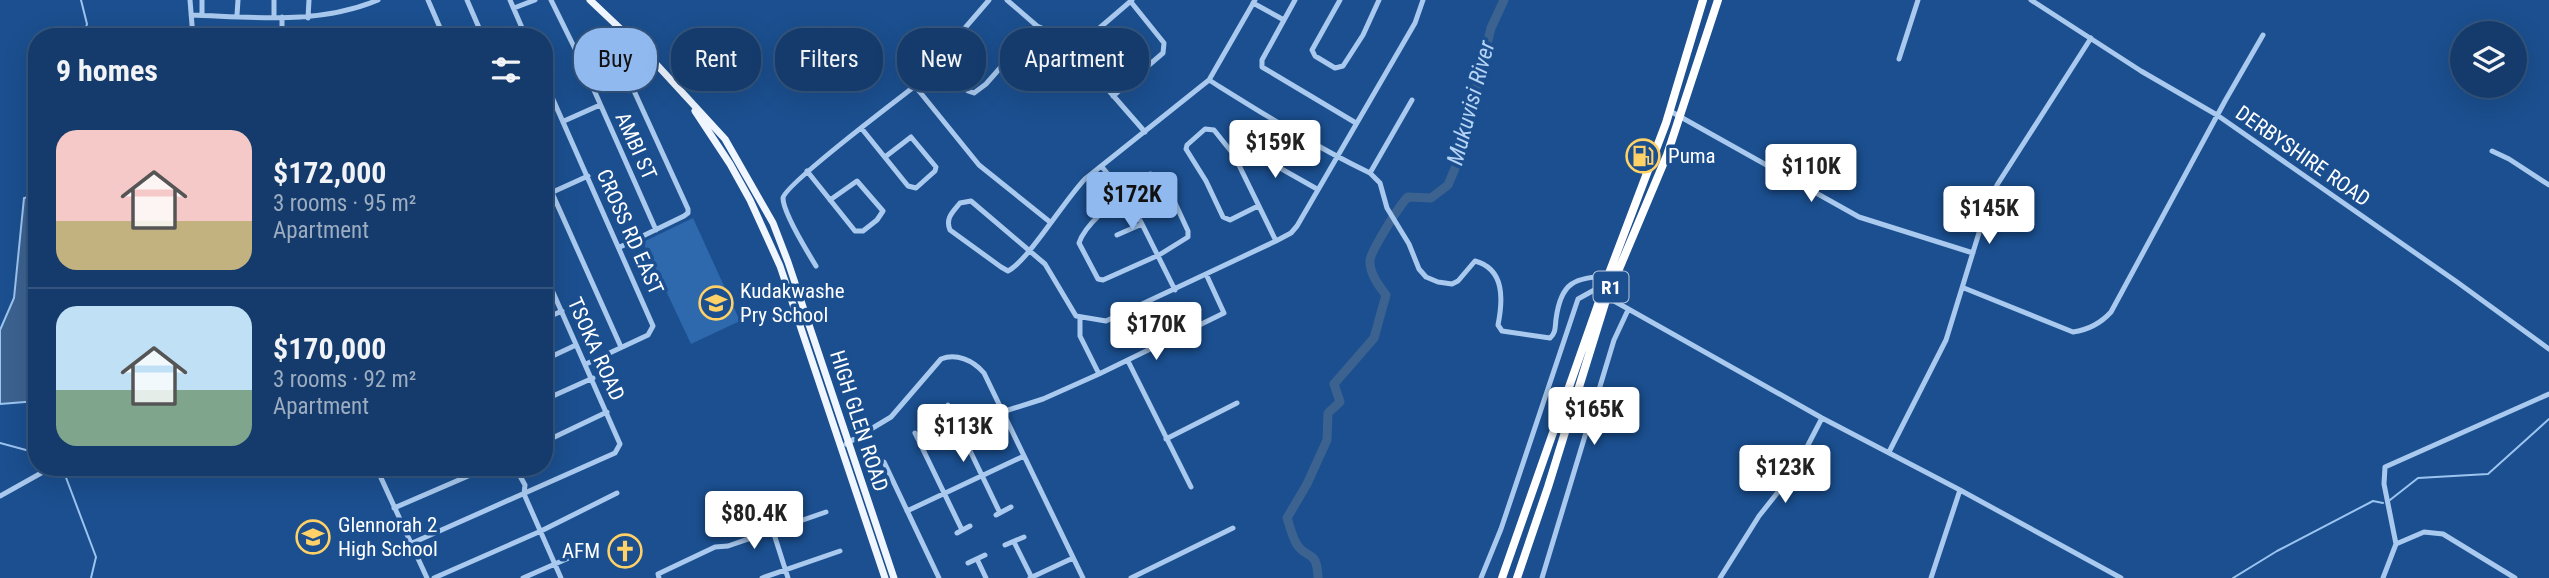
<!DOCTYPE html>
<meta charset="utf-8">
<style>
body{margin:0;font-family:"Roboto Condensed",sans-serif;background:#1d4271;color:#f1f3f6;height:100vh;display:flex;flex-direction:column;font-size:26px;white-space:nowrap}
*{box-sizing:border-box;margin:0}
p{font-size:23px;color:#9dadc1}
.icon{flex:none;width:38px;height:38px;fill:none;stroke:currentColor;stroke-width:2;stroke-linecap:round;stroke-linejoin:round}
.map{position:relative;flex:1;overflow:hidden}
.drawer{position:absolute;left:28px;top:28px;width:525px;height:448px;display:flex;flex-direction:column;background:#143b6b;border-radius:28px;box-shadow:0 7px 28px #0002,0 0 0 2px #33557e}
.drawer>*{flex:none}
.hud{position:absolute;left:574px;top:28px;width:665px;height:63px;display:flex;gap:14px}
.buttons{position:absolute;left:2450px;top:21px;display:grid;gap:14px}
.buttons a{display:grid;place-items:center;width:77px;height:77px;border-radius:50%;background:#143b6b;box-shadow:0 7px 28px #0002,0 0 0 2px #33557e;font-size:35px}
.price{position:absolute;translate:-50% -60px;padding:0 16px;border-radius:7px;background:#fff;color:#222;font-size:23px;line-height:46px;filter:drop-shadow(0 2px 4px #0008)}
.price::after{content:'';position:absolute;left:50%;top:42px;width:21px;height:16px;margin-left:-10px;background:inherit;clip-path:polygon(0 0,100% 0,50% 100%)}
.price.active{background:#90b9f0;color:#111}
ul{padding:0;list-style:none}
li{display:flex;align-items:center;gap:21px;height:175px;padding:0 28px}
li+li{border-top:2px solid #33557e}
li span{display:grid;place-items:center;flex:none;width:196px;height:140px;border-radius:21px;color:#555}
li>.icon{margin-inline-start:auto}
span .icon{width:84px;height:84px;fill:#fffc;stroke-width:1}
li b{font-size:30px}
h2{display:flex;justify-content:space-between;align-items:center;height:84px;padding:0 28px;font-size:30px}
.tag{padding:0 24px;border-radius:28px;background:#143b6b;box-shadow:0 7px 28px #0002,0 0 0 2px #33557e;font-size:24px;line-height:63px}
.tag.active{background:#90b9f0;color:#111}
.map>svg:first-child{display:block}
.green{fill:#2e69ad}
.water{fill:#3c6290;stroke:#9cc4f0;stroke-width:2}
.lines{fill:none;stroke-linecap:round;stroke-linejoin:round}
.stream{stroke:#9cc4f0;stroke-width:2}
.river{stroke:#3c6290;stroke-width:9}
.minor{stroke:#a9c9ee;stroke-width:5}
.major{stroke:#f0f6ff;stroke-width:7}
.highway{stroke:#fff;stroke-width:8}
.labels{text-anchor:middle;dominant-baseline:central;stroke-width:7;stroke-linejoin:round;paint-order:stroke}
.shield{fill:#1b4f8f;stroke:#bbcadd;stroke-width:2}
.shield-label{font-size:19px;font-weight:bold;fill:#fff}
.street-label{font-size:21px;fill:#fff;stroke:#1b4f8f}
.poi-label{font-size:21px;fill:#fff;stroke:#1b4f8f;text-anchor:start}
.water-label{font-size:23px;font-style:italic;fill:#b5d3f5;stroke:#1b4f8f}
</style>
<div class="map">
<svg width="2549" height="578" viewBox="0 0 2549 578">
<rect width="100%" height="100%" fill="#1b4f8f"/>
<path class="green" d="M693,218L740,321L691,344L643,242Z"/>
<path class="water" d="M37,195V401L0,404V330L14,298L24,198Z"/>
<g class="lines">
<path class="stream" d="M81,0L87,24L83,37
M0,443L37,453
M62,467L96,557L91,578
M2390,500L2418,478L2488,474L2549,419
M2233,578L2277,551L2373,501L2383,503"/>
<path class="river" d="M1318,578C1317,549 1308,560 1298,546C1292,538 1290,526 1287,518L1307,484L1327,440L1328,413L1340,402L1334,384L1374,338L1386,295C1379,286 1369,273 1370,260C1371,251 1400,204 1408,197L1431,198L1448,185L1459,159L1491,28L1504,0"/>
<path class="minor" d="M190,0L193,37
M202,0V15
M428,0L444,37
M467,0L483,37
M510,0L526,37
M551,0L582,63L656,230
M1007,0L1037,26L1062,37L1145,132
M1255,0L1209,80L1085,179C1066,198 1027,262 1008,271L1001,267L950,230C945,218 953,212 960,203L971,201L1045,264L1076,316L1106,321L1276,241L1291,233L1297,226L1415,23L1423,0
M1295,0L1262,60V67L1356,123
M1340,0L1312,50L1315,56L1335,68L1343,66L1363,35L1379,0
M2031,0L2141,71L2217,115L2457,282L2549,349
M1253,3L1284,20
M514,8L535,0
M191,15C254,17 319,25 378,0
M237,15L238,0
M274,17V0
M308,18L309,0
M1103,26L1139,73
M282,37V17
M1075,49L1132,0
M1015,52L1035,67
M1899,59L1918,0
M938,61L968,91L974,93L986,84L1037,26
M582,63L607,52L619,58L688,209V213L684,216L620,247
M544,79L653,326L648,335L586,364
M1209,80C1262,113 1314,146 1370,173L1412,100
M915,86L989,0
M1113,96L1163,53L1164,43L1131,2
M1670,111L1859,217L1973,253
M564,121L600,105
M862,129L908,186L916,188L935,171L936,167L911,137L885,157
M2492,151L2509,159L2549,185
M1234,155L1242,151H1250L1317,189
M1102,167L1130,200L1175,290
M807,171L855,231H863L877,220L883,211L857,181L830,200
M1370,173L1380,183L1387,208L1409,244L1419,269L1426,277L1438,282L1452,284L1458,281L1475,261C1505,269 1503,300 1498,325L1502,331L1550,338C1556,333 1555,327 1556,319C1561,282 1574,278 1608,276
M1150,174L1157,176L1170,192L1188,231V237L1159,255L1103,280L1098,279L1079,243C1087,218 1129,192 1150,174Z
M544,175L621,347
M544,196L588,176
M1258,206L1230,220L1223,217L1206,181L1186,149L1187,145L1205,129L1214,130L1234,155L1276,241
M1117,235L1142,224
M816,266C808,253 783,212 783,198C784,185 897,100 915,86L979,165L1050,222
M1964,288L2073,332C2087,330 2101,323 2111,312L2225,101L2263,35
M1607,297L1822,418L1960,490L1931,578
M544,319L562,311
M1080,319V336L1099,374L1224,313L1206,274
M544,360L576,345
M1128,361L1191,487
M544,400L593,378
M948,405L1000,513
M1002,412L1043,399L1099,374
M915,433L962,530
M1166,439L1237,403
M544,442L607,412
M846,444L891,417L941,359C956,353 973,360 984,373L1083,578
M1889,452L1946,340L1986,210L1997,185L2091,38
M884,462L939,578
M376,467L427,578
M515,467L525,485L524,494L561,578
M379,474L394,467
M1960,490L2121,578
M0,496L52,467
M394,508L489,467
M907,511L1024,456
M996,515L1011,507
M773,531L788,578
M957,533L970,526
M1014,542L1032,578
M410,544L615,453L620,444L544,272
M2396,544L2424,532L2443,534L2515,578
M1005,545L1024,537
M977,559L986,578
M968,563L985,555
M434,578L541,531L617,493
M523,578L596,546
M659,578L658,574L715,547L728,546L826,512
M762,578L840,551
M1030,578L1073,558
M1131,578L1233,528
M1481,578L1501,529L1578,299L1605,284
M1542,578L1614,340L1628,310
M1720,578L1759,516L1794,472L1822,418
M2383,578L2396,544L2384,484L2385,467L2549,394"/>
<path class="major" d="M590,0L646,53L725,139L773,223L788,262L894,578
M695,111L730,164L750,200L780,266L885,578"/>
<path class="highway" d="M1502,578L1608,276L1666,123L1703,0
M1517,578L1548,487L1606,300L1667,155L1718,0"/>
</g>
<defs>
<symbol id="fuel-ring" viewBox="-11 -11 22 22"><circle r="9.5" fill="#1b4f8f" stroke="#ffd166" stroke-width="1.5"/><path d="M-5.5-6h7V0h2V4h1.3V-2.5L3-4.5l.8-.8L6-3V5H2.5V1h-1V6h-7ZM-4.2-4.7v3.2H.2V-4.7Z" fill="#ffd166"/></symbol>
<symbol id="school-ring" viewBox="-11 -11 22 22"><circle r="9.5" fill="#1b4f8f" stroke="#ffd166" stroke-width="1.5"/><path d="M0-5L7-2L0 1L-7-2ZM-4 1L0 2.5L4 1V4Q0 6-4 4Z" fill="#ffd166"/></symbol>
<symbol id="church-ring" viewBox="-11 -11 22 22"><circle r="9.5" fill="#1b4f8f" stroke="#ffd166" stroke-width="1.5"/><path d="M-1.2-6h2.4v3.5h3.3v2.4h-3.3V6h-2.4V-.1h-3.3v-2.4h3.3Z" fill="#ffd166"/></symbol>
</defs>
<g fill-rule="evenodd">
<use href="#fuel-ring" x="1624" y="137" width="38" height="38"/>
<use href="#school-ring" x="697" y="284" width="38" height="38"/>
<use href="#school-ring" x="294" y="518" width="38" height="38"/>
<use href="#church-ring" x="606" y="532" width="38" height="38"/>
</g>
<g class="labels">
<rect class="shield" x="1593.5" y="271.5" width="35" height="31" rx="5"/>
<g class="shield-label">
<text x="1611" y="287">R1</text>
</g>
<g class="street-label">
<text transform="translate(636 146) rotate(66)">AMBI ST</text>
<text transform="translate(2303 156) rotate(35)">DERBYSHIRE ROAD</text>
<text transform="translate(630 232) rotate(66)">CROSS RD EAST</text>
<text transform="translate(596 349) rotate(66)">TSOKA ROAD</text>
<text transform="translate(859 421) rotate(72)">HIGH GLEN ROAD</text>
</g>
<g class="poi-label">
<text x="1668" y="156">Puma</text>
<text x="740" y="291">Kudakwashe<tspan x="740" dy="24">Pry School</tspan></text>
<text x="338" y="525">Glennorah 2<tspan x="338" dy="24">High School</tspan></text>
<text x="600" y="551" text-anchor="end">AFM</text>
</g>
<g class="water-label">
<text transform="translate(1471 103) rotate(-75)">Mukuvisi River</text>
</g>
</g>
</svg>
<div class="buttons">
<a><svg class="icon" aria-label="layers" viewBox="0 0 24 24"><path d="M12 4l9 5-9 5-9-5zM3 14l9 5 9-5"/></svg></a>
</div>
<b class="price" style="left:1275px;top:180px">$159K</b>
<b class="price" style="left:1811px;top:204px">$110K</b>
<b class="price active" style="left:1132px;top:232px">$172K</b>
<b class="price" style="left:1989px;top:246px">$145K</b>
<b class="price" style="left:1156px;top:362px">$170K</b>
<b class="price" style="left:1594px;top:447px">$165K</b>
<b class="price" style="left:963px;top:464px">$113K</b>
<b class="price" style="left:1785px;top:505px">$123K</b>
<b class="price" style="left:754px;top:551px">$80.4K</b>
<div class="hud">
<a class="tag active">Buy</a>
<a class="tag">Rent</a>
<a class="tag">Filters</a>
<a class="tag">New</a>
<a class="tag">Apartment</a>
</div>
<section class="drawer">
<h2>9 homes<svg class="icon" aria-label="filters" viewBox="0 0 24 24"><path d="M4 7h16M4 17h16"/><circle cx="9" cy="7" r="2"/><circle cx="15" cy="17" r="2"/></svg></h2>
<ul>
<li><span style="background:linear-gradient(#f6c9c9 65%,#c2b280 0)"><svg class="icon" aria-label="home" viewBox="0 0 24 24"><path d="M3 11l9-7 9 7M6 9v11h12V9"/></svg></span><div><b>$172,000</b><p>3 rooms · 95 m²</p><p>Apartment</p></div></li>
<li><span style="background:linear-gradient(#bfe0f5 60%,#7fa58c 0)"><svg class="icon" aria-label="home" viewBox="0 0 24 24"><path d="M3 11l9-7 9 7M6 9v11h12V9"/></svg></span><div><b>$170,000</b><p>3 rooms · 92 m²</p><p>Apartment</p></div></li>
</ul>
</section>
</div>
